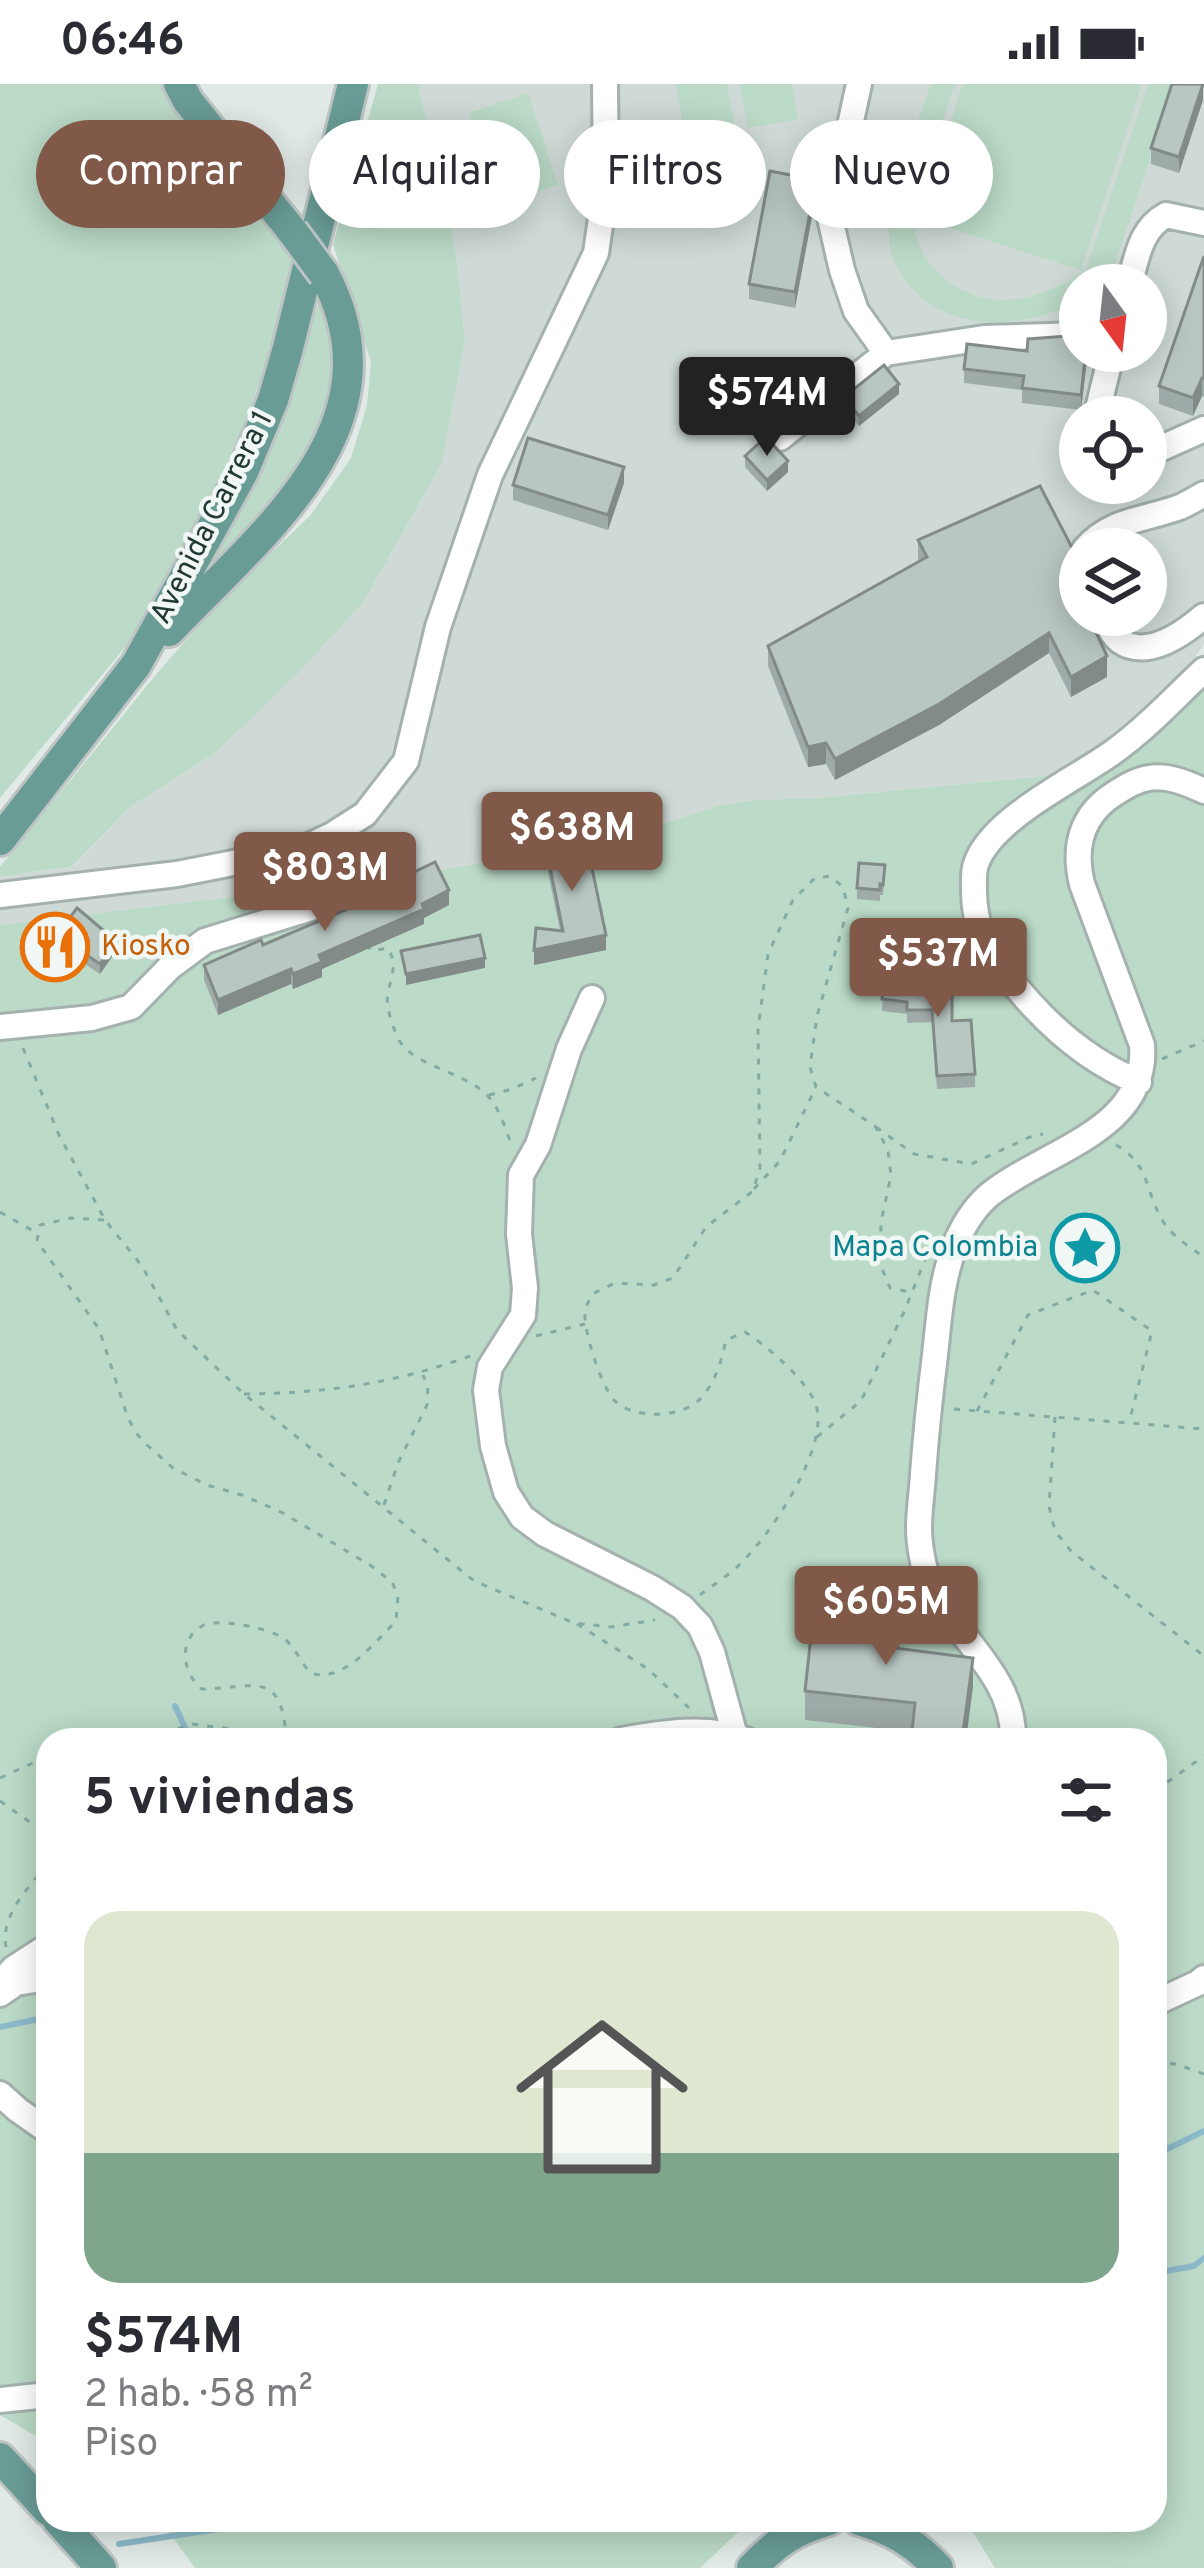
<!DOCTYPE html>
<html lang="es">
<meta charset="utf-8">
<style>
body{margin:0;font-family:Overpass,sans-serif;background:#f7f7f7;color:#2b2b33;height:100vh;display:flex;flex-direction:column;font-size:45px;white-space:nowrap}
*{box-sizing:border-box;margin:0}
p{font-size:39px;color:#7c7c81}
.icon{flex:none;width:66px;height:66px;fill:none;stroke:currentColor;stroke-width:2;stroke-linecap:round;stroke-linejoin:round}
.map{position:relative;flex:1;overflow:hidden}
.side{position:absolute;left:36px;top:1644px;width:1131px;height:804px;display:flex;flex-direction:column;background:#fff;border-radius:36px;box-shadow:0 6px 30px #0003}
.side>*{flex:none}
.guide{position:absolute;left:36px;top:36px;width:1134px;height:108px;display:flex;gap:24px}
.needle{width:78px;rotate:165deg}
.fabs{position:absolute;left:1059px;top:180px;display:grid;gap:24px}
.fabs a{display:grid;place-items:center;width:108px;height:108px;border-radius:50%;background:#fff;box-shadow:0 6px 30px #0003;font-size:60px}
.price{position:absolute;translate:-50% -102px;padding:0 27px;border-radius:12px;background:#805948;color:#fff;font-size:39px;line-height:78px;filter:drop-shadow(0 3px 6px #0008)}
.price::after{content:'';position:absolute;left:50%;top:72px;width:36px;height:27px;margin-left:-18px;background:inherit;clip-path:polygon(0 0,100% 0,50% 100%)}
.price.current{background:#222;color:#fff}
ul{padding:0;list-style:none}
li{display:grid;align-content:center;gap:24px;height:636px;padding:0 48px}
li span{display:grid;place-items:center;height:372px;border-radius:36px;color:#555}
li>.icon{margin-inline-start:auto}
span .icon{width:216px;height:216px;fill:#fffc;stroke-width:1}
li b{font-size:51px}
h2{display:flex;justify-content:space-between;align-items:center;height:144px;padding:0 48px;font-size:51px}
.tag{padding:0 42px;border-radius:54px;background:#fff;box-shadow:0 6px 30px #0003;font-size:42px;line-height:108px}
.tag.current{background:#805948;color:#fff}
.status{display:flex;justify-content:space-between;align-items:center;height:84px;padding:0 60px;background:#fff;direction:ltr}
.status svg{height:33px;fill:currentColor}
.map>svg:first-child{display:block}
.built{fill:#cfdad6;fill-rule:evenodd}
.green{fill:#bbdac7}
.lines{fill:none;stroke-linecap:round;stroke-linejoin:round}
.stream{stroke:#8dbacb;stroke-width:6}
.minor-casing{stroke:#a4b1ae;stroke-width:30}
.major-casing{stroke:#bdc4c3;stroke-width:36}
.path{stroke:#84aba3;stroke-width:3;stroke-dasharray:6 9;stroke-linecap:butt}
.minor{stroke:#fff;stroke-width:24}
.major{stroke:#699c95;stroke-width:30}
.major-bridge-casing{stroke:#bdc4c3;stroke-width:36;stroke-linecap:butt}
.major-bridge{stroke:#699c95;stroke-width:30}
.wall{fill:#9faba8}
.shaded-wall{fill:#828b88}
.building{fill:#b9c7c3;stroke:#828b88;stroke-width:3}
.labels{text-anchor:middle;dominant-baseline:central;stroke-width:9;stroke-linejoin:round;paint-order:stroke}
.street-label{font-size:30px;fill:#233936;stroke:#f1f7f5}
.food-label{font-size:30px;fill:#c56008;stroke:#f1f7f5;text-anchor:start}
.culture-label{font-size:30px;fill:#0d838f;stroke:#f1f7f5;text-anchor:end}
</style>
<div class="status"><b>06:46</b><svg viewBox="0 0 49 12"><path d="M0 12V9h3v3zM5 12V6h3v6zM10 12V3h3v9zM15 12V0h3v12zM26 1h20v11H26zM47 4h2v5h-2z"/></svg></div>
<div class="map">
<svg width="1204" height="2484" viewBox="0 0 1204 2484">
<rect width="100%" height="100%" fill="#e1eae7"/>
<path class="built" d="M418,0H1204V560L1193,576L1125,648L1076,689L819,714L755,716L718,722L613,756L414,791L0,841V793L74,782L131,722L215,669L364,517L442,379L465,256L456,170ZM1080,201H1146V267H1080ZM1080,333H1146V399H1080ZM1080,465H1146V531H1080Z"/>
<path class="green" d="M0,0H162L204,63L241,101L293,175L283,231L253,317L230,396L160,521L0,714Z
M378,0H418L456,170L465,256L442,379L364,517L297,590L215,669L131,722L73,782L0,793V783L154,593L220,517L310,432L351,374L367,321L371,278L333,160Z
M676,0H727L735,45L685,54Z
M740,0H792L798,35L748,44Z
M931,0H955C945,30 935,60 925,89C920,103 912,120 913,134C915,160 927,182 948,197C991,231 1045,214 1086,186L1148,0H1175L1108,201H1080V234L1070,231L1071,221C1021,243 958,249 916,208C900,193 889,174 889,151C887,108 917,43 931,0Z
M963,0H1142L1081,186L919,134Z
M528,9L558,101L500,120L469,29Z
M319,218C326,243 337,273 333,300C322,377 254,436 204,490L272,357Z
M1193,576L1204,578V2484H995L969,2442L956,2436H1155V1656H48V2359L0,2331V841L414,791L613,756L718,722L755,716L819,714L1076,689L1125,648Z
M160,2436H751L700,2484H195Z"/>
<g class="lines">
<path class="stream" d="M175,1622L191,1656
M0,1943L48,1933
M1155,2071L1204,2047
M1155,2189L1194,2182L1204,2174
M119,2460L245,2441L257,2436"/>
<defs>
<path id="minor" d="M859,0L830,134L842,186L856,227L886,269L984,254L1080,251
M1129,201C1137,174 1140,145 1166,131L1204,139
M1096,333L1112,267
M780,354L886,269
M1146,371L1204,345
M1085,465C1110,436 1143,436 1177,424C1186,421 1195,415 1204,410
M1104,531C1108,540 1112,551 1120,557C1148,576 1184,549 1204,532
M0,811L177,790L300,766L332,751L365,730L406,677L438,543L490,391L596,169L606,100L605,0
M592,914L569,965L538,1061L521,1091L519,1150L525,1204L523,1231L490,1283L486,1306L493,1362L506,1408L522,1433L545,1450L652,1504L682,1523L700,1542L712,1568L735,1652
M0,943L92,934L131,923L170,883L205,857L311,824
M1139,998C1084,976 1042,937 1006,890C986,863 974,842 974,807C974,799 973,788 976,780C992,733 1079,694 1116,666C1148,643 1175,613 1204,586
M621,1656C661,1649 707,1641 746,1656
M1013,1656C1015,1591 954,1553 929,1498C923,1483 919,1460 919,1444C919,1426 922,1408 923,1390C926,1350 930,1311 935,1271C939,1235 941,1198 954,1164C962,1143 973,1125 989,1111C1043,1067 1149,1047 1142,961L1082,800C1073,763 1081,731 1114,710C1125,703 1136,696 1149,694C1168,691 1187,699 1204,707
M0,1899L14,1884L48,1862
M0,1910L16,1899L48,1894
M1155,1919L1198,1899L1204,1894
M0,2010L18,2026L48,2047
M0,2316L48,2311"/>
<path id="major" d="M179,0L188,17L292,147
M169,547C263,448 405,341 324,190
M0,756L136,581L243,388L273,316L288,264L353,0
M0,2374L48,2426
M58,2436L101,2484
M859,2436C891,2445 915,2459 938,2484
M752,2484C777,2458 794,2446 829,2436"/>
</defs>
<use href="#minor" class="minor-casing"/>
<use href="#major" class="major-casing"/>
<path class="path" d="M366,861L372,867L388,864C398,881 391,892 388,909C385,922 393,944 399,956C413,982 463,987 487,1011C500,1025 505,1044 512,1062
M23,964L59,1051L105,1136L142,1182L177,1246L244,1310L474,1497L574,1539L611,1543L655,1536
M1162,975L1204,957
M489,1011L512,1005L536,994
M876,1043L914,1070L971,1080L1032,1052L1043,1050
M1116,1061C1150,1081 1144,1103 1161,1134C1170,1151 1188,1162 1204,1173
M754,1105L780,1077L816,1003
M0,1128L35,1148
M104,1136L71,1134L40,1141L37,1157L99,1245L128,1334L136,1349L147,1361L173,1384L207,1401L242,1411L281,1428L370,1481L392,1498L398,1512L396,1537C374,1559 343,1600 310,1589C302,1579 296,1566 287,1557C275,1545 221,1534 204,1541C177,1554 182,1590 202,1605C252,1605 281,1583 286,1652L294,1656
M536,1252L585,1240
M244,1310C326,1309 393,1300 470,1272
M954,1325L1204,1345
M977,1327L1028,1231L1093,1206L1152,1247L1129,1339
M1055,1333L1049,1422L1055,1447L1071,1467L1204,1572
M817,1353L861,1317L904,1228L925,1176
M384,1421L398,1379L427,1321L428,1303L423,1291
M700,1511C712,1502 726,1493 737,1483C768,1455 830,1364 816,1321C807,1296 767,1262 745,1248L726,1256C721,1278 716,1298 700,1315C683,1334 632,1336 614,1316C601,1302 583,1246 585,1227C586,1221 590,1216 592,1210L615,1199L654,1201L673,1194L706,1143L753,1107L760,1084L758,945L768,870L793,816L815,794L830,792L843,803L848,824L817,932L810,983L816,1003L875,1042L888,1066L891,1091L881,1138L880,1180L890,1204L910,1208
M577,1540L648,1585L689,1624
M96,1656L129,1650L152,1652
M151,1656L153,1653L192,1640L286,1652L285,1656
M0,1694L48,1672
M1155,1707L1204,1672
M0,1717L41,1746L48,1756
M6,1863C0,1830 30,1803 48,1779
M1155,1979L1176,1980L1204,1990"/>
<use href="#minor" class="minor"/>
<use href="#major" class="major"/>
<defs>
<path id="major-bridge" d="M292,147L324,190"/>
</defs>
<use href="#major-bridge" class="major-bridge-casing"/>
<use href="#major-bridge" class="major-bridge"/>
</g>
<path class="wall" d="M1203,16L1179,89L1151,80V64Z
M816,111L795,224L749,215V200Z
M1204,172V313L1202,312L1193,332L1159,320V302Z
M1027,267H1088L1081,326L1022,319V306L964,299V285Z
M899,310L859,342L844,324V313Z
M745,372L788,388L767,407L745,383Z
M624,399L608,446L513,416V401Z
M918,456L1093,531V543L1107,593L1071,613L1049,569L939,641L835,696L826,680L808,683L768,582V562L918,478Z
M545,759L606,866L534,881L560,846L545,774Z
M885,792L883,811H880V817L857,815V804Z
M355,817L449,821L424,834V840L322,885V893L293,905L291,900L218,931L204,896V881L263,861L355,822Z
M54,855L116,867L100,890L73,872L69,877L54,866Z
M852,888L902,894L952,937L975,990V1003L937,1005L932,938L907,939V930L882,927L883,904L852,899Z
M900,1554L898,1564L973,1603L912,1648L805,1636V1607Z"/>
<path class="shaded-wall" d="M1203,0V16L1179,89V73Z
M816,96V111L795,224V208Z
M1086,267H1088L1081,326V311Z
M1202,294V312L1193,332V314Z
M899,300V310L859,342V332Z
M788,377V388L767,407V396Z
M624,383V399L608,446V431Z
M1049,549V569L939,641L835,696V675Z
M1107,572V593L1071,613V593Z
M826,659V680L808,683V663Z
M449,806V821L424,834V840L322,885V893L293,905V890L319,871Z
M606,851V866L534,881V866Z
M116,857V867L100,890V880Z
M485,874V884L406,901V890Z
M291,885V900L218,931V916Z
M900,1525V1554L895,1594V1564Z
M973,1574V1603L966,1656H962Z"/>
<path class="building" d="M1172,0H1203L1179,73L1151,64Z
M770,87L816,96L795,208L749,200Z
M1204,172V294H1202L1193,314L1159,302Z
M1080,251V267H1086L1081,311L1022,304L1024,292L964,285L967,260L1027,267L1028,255Z
M884,281L899,300L859,332L844,313Z
M766,353L788,377L767,396L745,372Z
M528,354L624,383L608,431L513,401Z
M1040,402L1080,479V531H1088L1107,572L1071,593L1049,549L939,620L835,675L826,659L808,663L768,562L927,473L918,456Z
M585,751L606,851L534,866L536,844L563,847L545,759Z
M435,778L449,806L422,820L424,825L319,871L322,878L293,890L291,885L218,916L204,881L261,856L263,861L357,821L355,817Z
M859,779L885,781L883,801L880,800V806L857,804Z
M77,824L116,857L100,880L73,862L69,867L54,855Z
M480,851L485,874L406,890L401,867Z
M854,870L903,878L900,894H886L852,888Z
M952,893V937L971,936L975,990L937,992L932,926H907V918L882,915L885,894Z
M815,1515L900,1525L895,1564L973,1574L962,1656H911L915,1619L805,1607Z"/>
<defs>
<symbol id="restaurant-ring" viewBox="-11 -11 22 22"><circle r="9.5" fill="#f1f7f5" stroke="#e8710a" stroke-width="1.5"/><path d="M-5-6h1v4h1v-4h1v4h1v-4h1v5L-1.5 .5V6h-2V.5L-5-1ZM5-6V6H3V1.5H1.5Q1.5-4 5-6Z" fill="#e8710a"/></symbol>
<symbol id="sight-ring" viewBox="-11 -11 22 22"><circle r="9.5" fill="#f1f7f5" stroke="#0f9aa8" stroke-width="1.5"/><path d="M0-6L1.8-2.2L6-1.7L2.9 1.2L3.7 5.4L0 3.3L-3.7 5.4L-2.9 1.2L-6-1.7L-1.8-2.2Z" fill="#0f9aa8"/></symbol>
</defs>
<g fill-rule="evenodd">
<use href="#restaurant-ring" x="17" y="825" width="76" height="76"/>
<use href="#sight-ring" x="1047" y="1126" width="76" height="76"/>
</g>
<g class="labels">
<g class="street-label">
<text transform="translate(213 434) rotate(-63)">Avenida Carrera 1</text>
</g>
<g class="food-label">
<text x="101" y="863">Kiosko</text>
</g>
<g class="culture-label">
<text x="1038" y="1164">Mapa Colombia</text>
</g>
</g>
</svg>
<div class="fabs">
<a><svg class="needle" viewBox="-14 -14 28 28"><path d="M0-13l5 13h-10z" fill="#e53935"/><path d="M0 13l5-13h-10z" fill="#7c7c81"/></svg></a>
<a><svg class="icon" aria-label="locate" viewBox="0 0 24 24"><circle cx="12" cy="12" r="6"/><path d="M12 2v4M12 18v4M2 12h4M18 12h4"/></svg></a>
<a><svg class="icon" aria-label="layers" viewBox="0 0 24 24"><path d="M12 4l9 5-9 5-9-5zM3 14l9 5 9-5"/></svg></a>
</div>
<b class="price current" style="left:767px;top:375px">$574M</b>
<b class="price" style="left:572px;top:810px">$638M</b>
<b class="price" style="left:325px;top:850px">$803M</b>
<b class="price" style="left:938px;top:936px">$537M</b>
<b class="price" style="left:886px;top:1584px">$605M</b>
<div class="guide">
<a class="tag current">Comprar</a>
<a class="tag">Alquilar</a>
<a class="tag">Filtros</a>
<a class="tag">Nuevo</a>
</div>
<section class="side">
<h2>5 viviendas<svg class="icon" aria-label="filters" viewBox="0 0 24 24"><path d="M4 7h16M4 17h16"/><circle cx="9" cy="7" r="2"/><circle cx="15" cy="17" r="2"/></svg></h2>
<ul>
<li><span style="background:linear-gradient(#dfe7d0 65%,#7fa58c 0)"><svg class="icon" aria-label="home" viewBox="0 0 24 24"><path d="M3 11l9-7 9 7M6 9v11h12V9"/></svg></span><div><b>$574M</b><p>2 hab. · 58 m²</p><p>Piso</p></div></li>
</ul>
</section>
</div>
